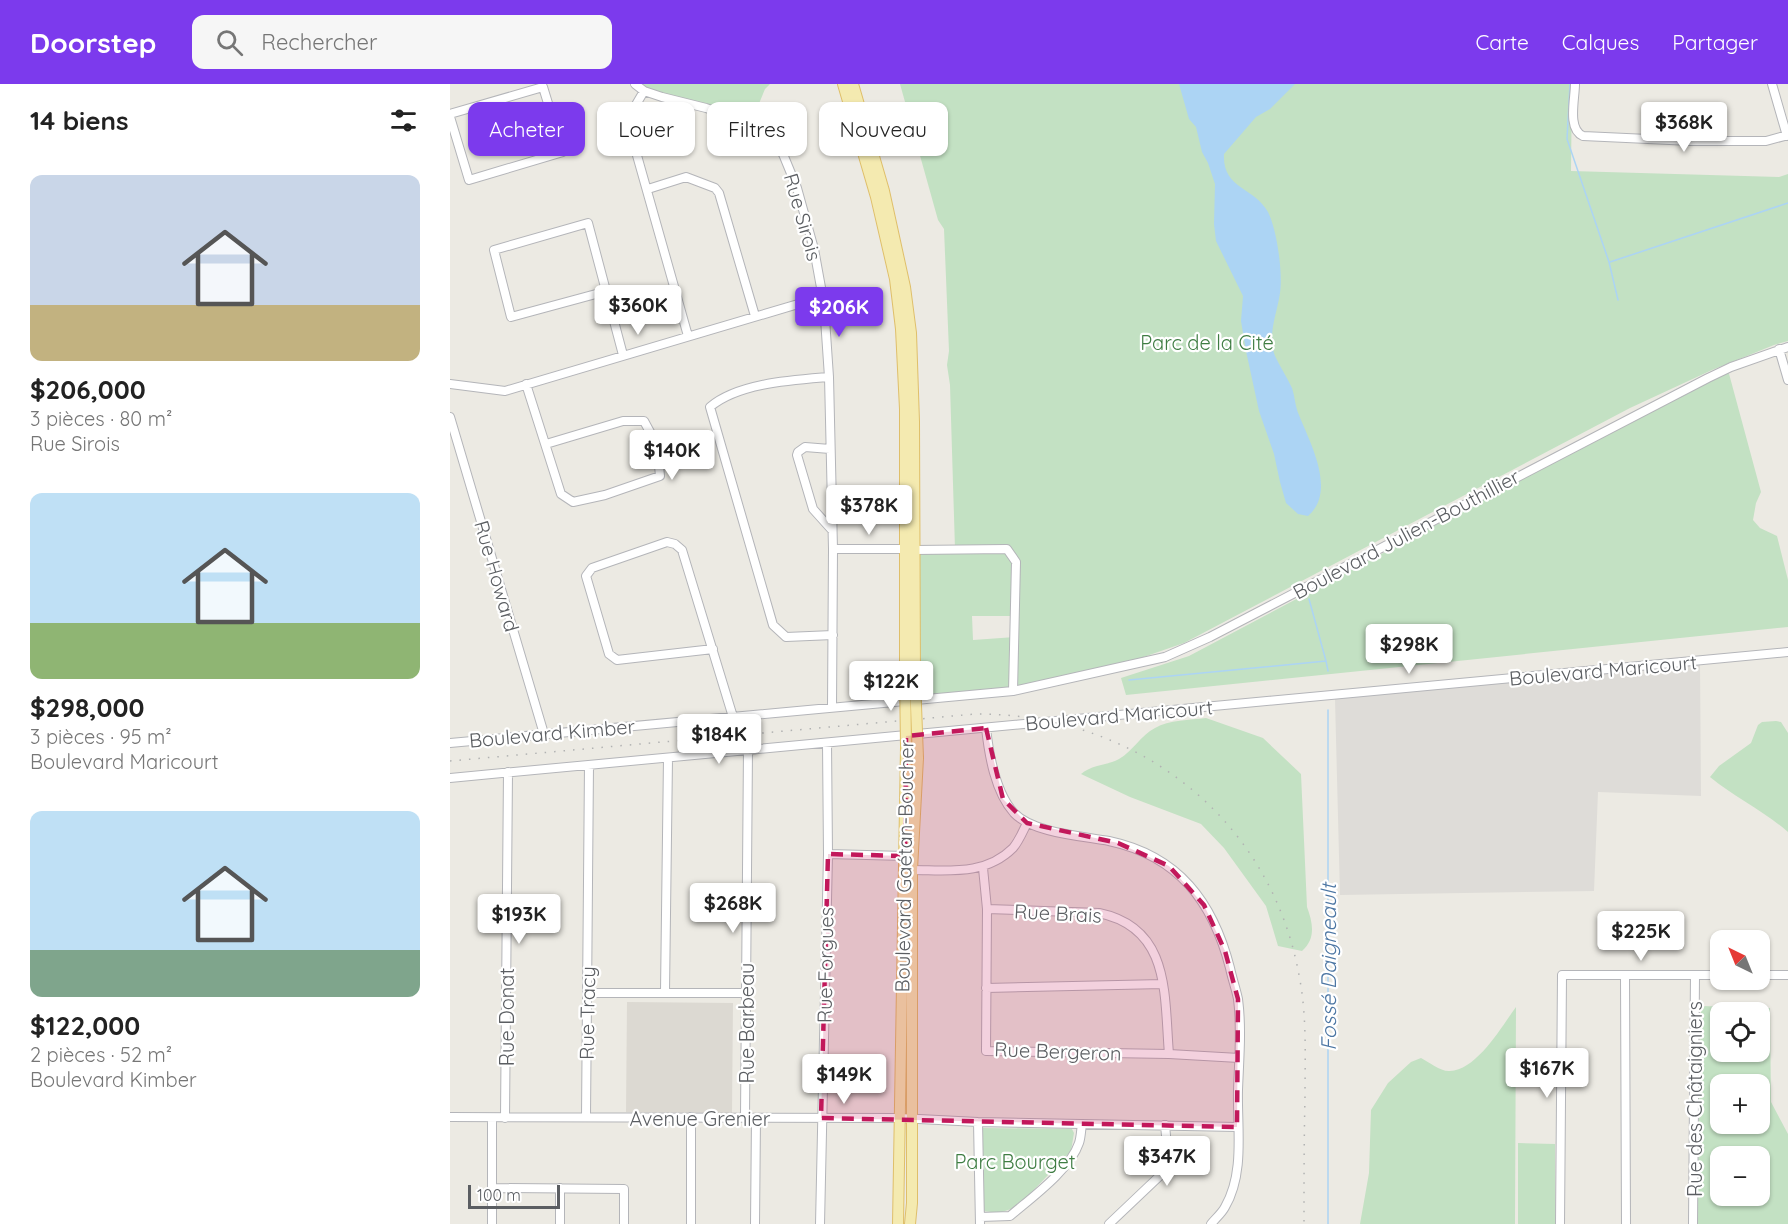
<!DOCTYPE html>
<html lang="fr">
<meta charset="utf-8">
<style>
body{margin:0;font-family:Quicksand,sans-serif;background:#f6f6f6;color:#222;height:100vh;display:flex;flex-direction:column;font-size:22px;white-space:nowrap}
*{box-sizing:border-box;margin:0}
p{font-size:20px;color:#767676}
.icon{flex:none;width:33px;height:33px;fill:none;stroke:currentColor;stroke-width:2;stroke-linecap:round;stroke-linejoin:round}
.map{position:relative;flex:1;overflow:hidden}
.details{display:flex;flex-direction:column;background:#fff;width:450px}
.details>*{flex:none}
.hud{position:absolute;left:18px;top:18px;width:570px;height:54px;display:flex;gap:12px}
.needle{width:39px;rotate:317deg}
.controls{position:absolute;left:1260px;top:846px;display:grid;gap:12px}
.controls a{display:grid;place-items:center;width:60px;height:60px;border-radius:12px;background:#fff;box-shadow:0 2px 4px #0004;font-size:30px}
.scale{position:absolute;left:18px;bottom:15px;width:92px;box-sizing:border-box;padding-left:6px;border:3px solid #5b5e62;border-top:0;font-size:16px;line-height:21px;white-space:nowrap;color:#5b5e62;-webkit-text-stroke:4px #fff;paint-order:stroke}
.price{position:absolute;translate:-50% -51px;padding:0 14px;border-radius:6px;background:#fff;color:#222;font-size:20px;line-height:39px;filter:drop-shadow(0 2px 3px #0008)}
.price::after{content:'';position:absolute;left:50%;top:36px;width:18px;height:14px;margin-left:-9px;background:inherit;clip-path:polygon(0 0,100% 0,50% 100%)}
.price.active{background:#7c3aed;color:#fff}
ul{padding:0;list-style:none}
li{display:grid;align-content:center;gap:12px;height:318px;padding:0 30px}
li span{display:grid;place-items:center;height:186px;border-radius:12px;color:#555}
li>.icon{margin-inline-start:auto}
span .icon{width:108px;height:108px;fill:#fffc;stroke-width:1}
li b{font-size:26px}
h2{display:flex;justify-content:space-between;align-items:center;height:72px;padding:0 30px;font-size:26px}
.chip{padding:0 21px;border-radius:12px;background:#fff;box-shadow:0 2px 4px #0004;font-size:21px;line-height:54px}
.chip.active{background:#7c3aed;color:#fff}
header{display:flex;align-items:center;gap:36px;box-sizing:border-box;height:84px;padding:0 30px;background:#7c3aed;color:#fff}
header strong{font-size:28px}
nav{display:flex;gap:33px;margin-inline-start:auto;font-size:21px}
.search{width:420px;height:54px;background:#f6f6f6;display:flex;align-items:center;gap:15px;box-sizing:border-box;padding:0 21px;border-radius:12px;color:#767676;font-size:22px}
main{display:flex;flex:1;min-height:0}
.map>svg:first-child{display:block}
.industrial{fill:#dedcd8}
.education{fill:#dcd9d2}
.green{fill:#c3e1c3;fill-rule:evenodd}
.water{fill:#acd4f4}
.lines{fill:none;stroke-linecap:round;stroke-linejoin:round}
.stream{stroke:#acd4f4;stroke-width:1.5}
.minor-casing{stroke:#b4b5b9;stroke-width:10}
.major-casing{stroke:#dfbf6a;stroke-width:12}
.minor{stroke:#fff;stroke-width:8}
.major{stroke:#f4eab0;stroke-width:10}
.rail{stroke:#b1b2b2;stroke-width:1.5;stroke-dasharray:1.5 8;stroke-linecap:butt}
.major-bridge-casing{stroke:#dfbf6a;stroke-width:12;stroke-linecap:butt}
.major-bridge{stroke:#f4eab0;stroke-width:10}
.marked{fill:#c2185b;fill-opacity:0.2;stroke:#c2185b;stroke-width:4.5;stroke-dasharray:12 8;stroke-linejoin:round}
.labels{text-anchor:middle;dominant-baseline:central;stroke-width:4.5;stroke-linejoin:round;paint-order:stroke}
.street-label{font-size:20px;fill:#5b5e62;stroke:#fff}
.park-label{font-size:20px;fill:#3f7d43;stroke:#fff}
.water-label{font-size:21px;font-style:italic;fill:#4c76a3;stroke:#fff}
</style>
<header>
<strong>Doorstep</strong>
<div class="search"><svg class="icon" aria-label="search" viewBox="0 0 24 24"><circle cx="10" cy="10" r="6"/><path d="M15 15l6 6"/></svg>Rechercher</div>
<nav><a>Carte</a><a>Calques</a><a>Partager</a></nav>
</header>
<main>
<section class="details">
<h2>14 biens<svg class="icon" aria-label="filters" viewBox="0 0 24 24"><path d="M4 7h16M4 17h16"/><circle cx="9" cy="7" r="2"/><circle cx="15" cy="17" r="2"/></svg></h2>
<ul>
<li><span style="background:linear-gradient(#c9d6e8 70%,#c2b280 0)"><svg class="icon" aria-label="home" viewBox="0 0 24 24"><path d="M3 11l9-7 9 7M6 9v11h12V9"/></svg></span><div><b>$206,000</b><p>3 pièces · 80 m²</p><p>Rue Sirois</p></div></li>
<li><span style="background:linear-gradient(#bfe0f5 70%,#8fb573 0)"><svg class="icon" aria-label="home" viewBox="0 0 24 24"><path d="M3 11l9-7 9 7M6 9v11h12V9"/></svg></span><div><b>$298,000</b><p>3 pièces · 95 m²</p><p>Boulevard Maricourt</p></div></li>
<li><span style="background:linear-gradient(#bfe0f5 75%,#7fa58c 0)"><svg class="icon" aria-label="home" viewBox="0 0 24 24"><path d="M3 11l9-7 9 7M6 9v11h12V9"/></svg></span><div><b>$122,000</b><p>2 pièces · 52 m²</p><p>Boulevard Kimber</p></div></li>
</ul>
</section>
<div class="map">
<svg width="1338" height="1140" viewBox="0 0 1338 1140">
<rect width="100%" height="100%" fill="#eceae3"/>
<path class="industrial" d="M1250,579L1251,712L1148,708L1144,807L890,811L885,615Z"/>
<path class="education" d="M177,918L283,919L282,1029L176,1028Z"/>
<path class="green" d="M185,0H320L315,5L301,39Z
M450,0H1122L1121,87L1329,93L1338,90V257L1324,261L1262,286L1180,324L734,559L682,577L563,607L473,615L464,466L505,465L500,301L497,281L499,267L494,145L488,136ZM522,532H565V553L523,556Z
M1278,286L1311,408L1306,419L1303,436L1310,444L1327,452L1338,496V543L676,611L671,594L739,572Z
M756,634L813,654L851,690L857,823C863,839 866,855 852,867L828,862L816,822L774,764L751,740L680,713L631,690C643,680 656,682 669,675C683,667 691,651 705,644C719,636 740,636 756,634Z
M1326,637L1331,638L1338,649V748C1314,727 1284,713 1260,693L1269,682L1301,659L1308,641L1312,638Z
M1251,922L1320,924L1321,1018L1338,1050V1140H1247ZM1270,928H1310V968H1270ZM1270,1000H1310V1040H1270ZM1270,1072H1310V1112H1270Z
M1066,923L1065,1140H910L919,1089L921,1026L938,999L961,978L971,974C979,978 991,988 1000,987C1027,986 1052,942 1066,923Z
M533,1044L622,1045L624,1049L621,1067L578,1112L564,1124L549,1129L533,1127Z
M1068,1059L1105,1060V1140H1068Z"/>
<path class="water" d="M729,0H845L820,25L806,33L774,70C772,105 804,103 818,128C827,146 833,189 830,209C827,230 817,251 825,272C830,283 837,293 842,304C845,313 845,322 849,331C860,359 887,407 858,432L848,430L836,419L830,398L824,370L809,327L796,267L791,237L793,212L766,157L764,140L765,100L758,79L752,68L746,43L739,35Z"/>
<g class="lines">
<path class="stream" d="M1120,0L1117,55L1159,178L1168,216
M1160,178L1338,119
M859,515L876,577
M679,596L876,577L878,587
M878,1140V626"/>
<defs>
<path id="minor" d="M185,0L194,7L212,13L256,24L301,39L310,45L333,70L347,104L364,165L374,220L379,293L383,465L382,623
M1125,0C1125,15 1117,45 1133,52L1241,57H1316L1338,51
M1322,0L1337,52
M194,7L177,36L238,252
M0,30L93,3L113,68L19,96L0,33
M198,105L236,93L265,104L269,109L305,232
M157,207L61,233L44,166L138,139L173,271
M1329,265L1338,296
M379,293C343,296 288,299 260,323L323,541L336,553L383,551
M0,300L55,307L365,215L373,216
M76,300L111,410L123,418L155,411L210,392L207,361L194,337H173L96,360
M0,333L94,650
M380,365L355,363L348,368L347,371L363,425L381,445
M383,465H454
M464,466L557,465L566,478L563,607
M263,565L167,576L159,570L136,492L142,484L217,458L225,460L232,466L283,633
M536,644C539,671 545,708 564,729C583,749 632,752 659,757C729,772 763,818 780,884C782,894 786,905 788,915C792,945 789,977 788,1006C787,1044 795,1089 775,1123C772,1129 765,1135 761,1140
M0,659L563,607L715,573L760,553L1258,294L1281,283L1338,263
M0,694L1338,568
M378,770L455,772
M533,784L537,825L536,967L719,970L789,974
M462,786C498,786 535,792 563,764C569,757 573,747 577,739
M537,825L649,829C721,844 714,911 719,970
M1175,891L1176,1140
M1310,891H1338
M536,904L713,900
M215,908L218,674
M137,909H296
M0,1033L449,1034L528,1038L787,1043
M136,1033L139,681
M241,1033V1140
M295,1033L298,665
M42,1034V1140
M55,1034L58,688
M528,1038L530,1140
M42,1104L174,1105V1140
M110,1104V1140
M530,1133L560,1132C581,1114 620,1086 629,1059C631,1053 631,1046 632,1040
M305,1140L306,1034
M370,1140L378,770L377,659
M659,1140L719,1083L715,1041
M1110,1140L1112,891H1270
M1243,1140L1245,891"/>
<path id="major" d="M393,0L426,113L445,195L451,245L455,325V593
M403,0L434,107L455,203L461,249L464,338L465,595
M448,1140L456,663
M460,1140L462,1119V786L468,674"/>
</defs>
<use href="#minor" class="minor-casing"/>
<use href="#major" class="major-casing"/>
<use href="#minor" class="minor"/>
<use href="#major" class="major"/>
<path class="rail" d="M0,677L525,630C684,629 820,732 849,891C857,931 855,972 855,1013C854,1055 854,1098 854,1140"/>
<defs>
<path id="major-bridge" d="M455,593L456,663
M465,595L468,674"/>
</defs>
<use href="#major-bridge" class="major-bridge-casing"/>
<use href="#major-bridge" class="major-bridge"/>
</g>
<path class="marked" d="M536,644L553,715L577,739L668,759L719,782L754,821L775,867L788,915L787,1043L371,1034L378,770L455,772L456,652Z"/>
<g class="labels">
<g class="street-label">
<text transform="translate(353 133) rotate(74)">Rue Sirois</text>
<text transform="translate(956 450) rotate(-28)">Boulevard Julien-Bouthillier</text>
<text transform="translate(47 492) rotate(74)">Rue Howard</text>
<text transform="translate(1153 586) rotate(-5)">Boulevard Maricourt</text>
<text transform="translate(669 631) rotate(-5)">Boulevard Maricourt</text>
<text transform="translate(102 649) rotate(-5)">Boulevard Kimber</text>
<text transform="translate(454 782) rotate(-89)">Boulevard Gaétan-Boucher</text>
<text transform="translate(608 829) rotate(3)">Rue Brais</text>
<text transform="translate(375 881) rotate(-89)">Rue Forgues</text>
<text transform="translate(137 929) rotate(-89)">Rue Tracy</text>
<text transform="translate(56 933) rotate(-90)">Rue Donat</text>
<text transform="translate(296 939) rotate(-90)">Rue Barbeau</text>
<text transform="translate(608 967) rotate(2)">Rue Bergeron</text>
<text transform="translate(1244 1015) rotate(-90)">Rue des Châtaigniers</text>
<text x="250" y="1034">Avenue Grenier</text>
</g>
<g class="park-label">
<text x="757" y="258">Parc de la Cité</text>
<text x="565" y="1077">Parc Bourget</text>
</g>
<g class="water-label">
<text transform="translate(878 883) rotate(-90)">Fossé Daigneault</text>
</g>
</g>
</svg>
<div class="controls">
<a><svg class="needle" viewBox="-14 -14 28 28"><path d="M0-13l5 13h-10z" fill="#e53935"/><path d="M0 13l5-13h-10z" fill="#767676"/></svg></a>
<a><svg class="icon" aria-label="locate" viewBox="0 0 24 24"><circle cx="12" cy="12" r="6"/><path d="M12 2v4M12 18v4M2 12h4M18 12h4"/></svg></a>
<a>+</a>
<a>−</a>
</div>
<div class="scale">100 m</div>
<b class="price" style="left:1234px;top:69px">$368K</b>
<b class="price" style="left:188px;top:252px">$360K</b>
<b class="price active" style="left:389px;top:254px">$206K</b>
<b class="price" style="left:222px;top:397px">$140K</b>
<b class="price" style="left:419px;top:452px">$378K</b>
<b class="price" style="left:959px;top:591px">$298K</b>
<b class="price" style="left:441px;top:628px">$122K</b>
<b class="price" style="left:269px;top:681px">$184K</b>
<b class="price" style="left:283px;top:850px">$268K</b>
<b class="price" style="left:69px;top:861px">$193K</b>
<b class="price" style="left:1191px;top:878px">$225K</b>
<b class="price" style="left:1097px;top:1015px">$167K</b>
<b class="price" style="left:394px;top:1021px">$149K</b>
<b class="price" style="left:717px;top:1103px">$347K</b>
<div class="hud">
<a class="chip active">Acheter</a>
<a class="chip">Louer</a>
<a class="chip">Filtres</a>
<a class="chip">Nouveau</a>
</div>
</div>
</main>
